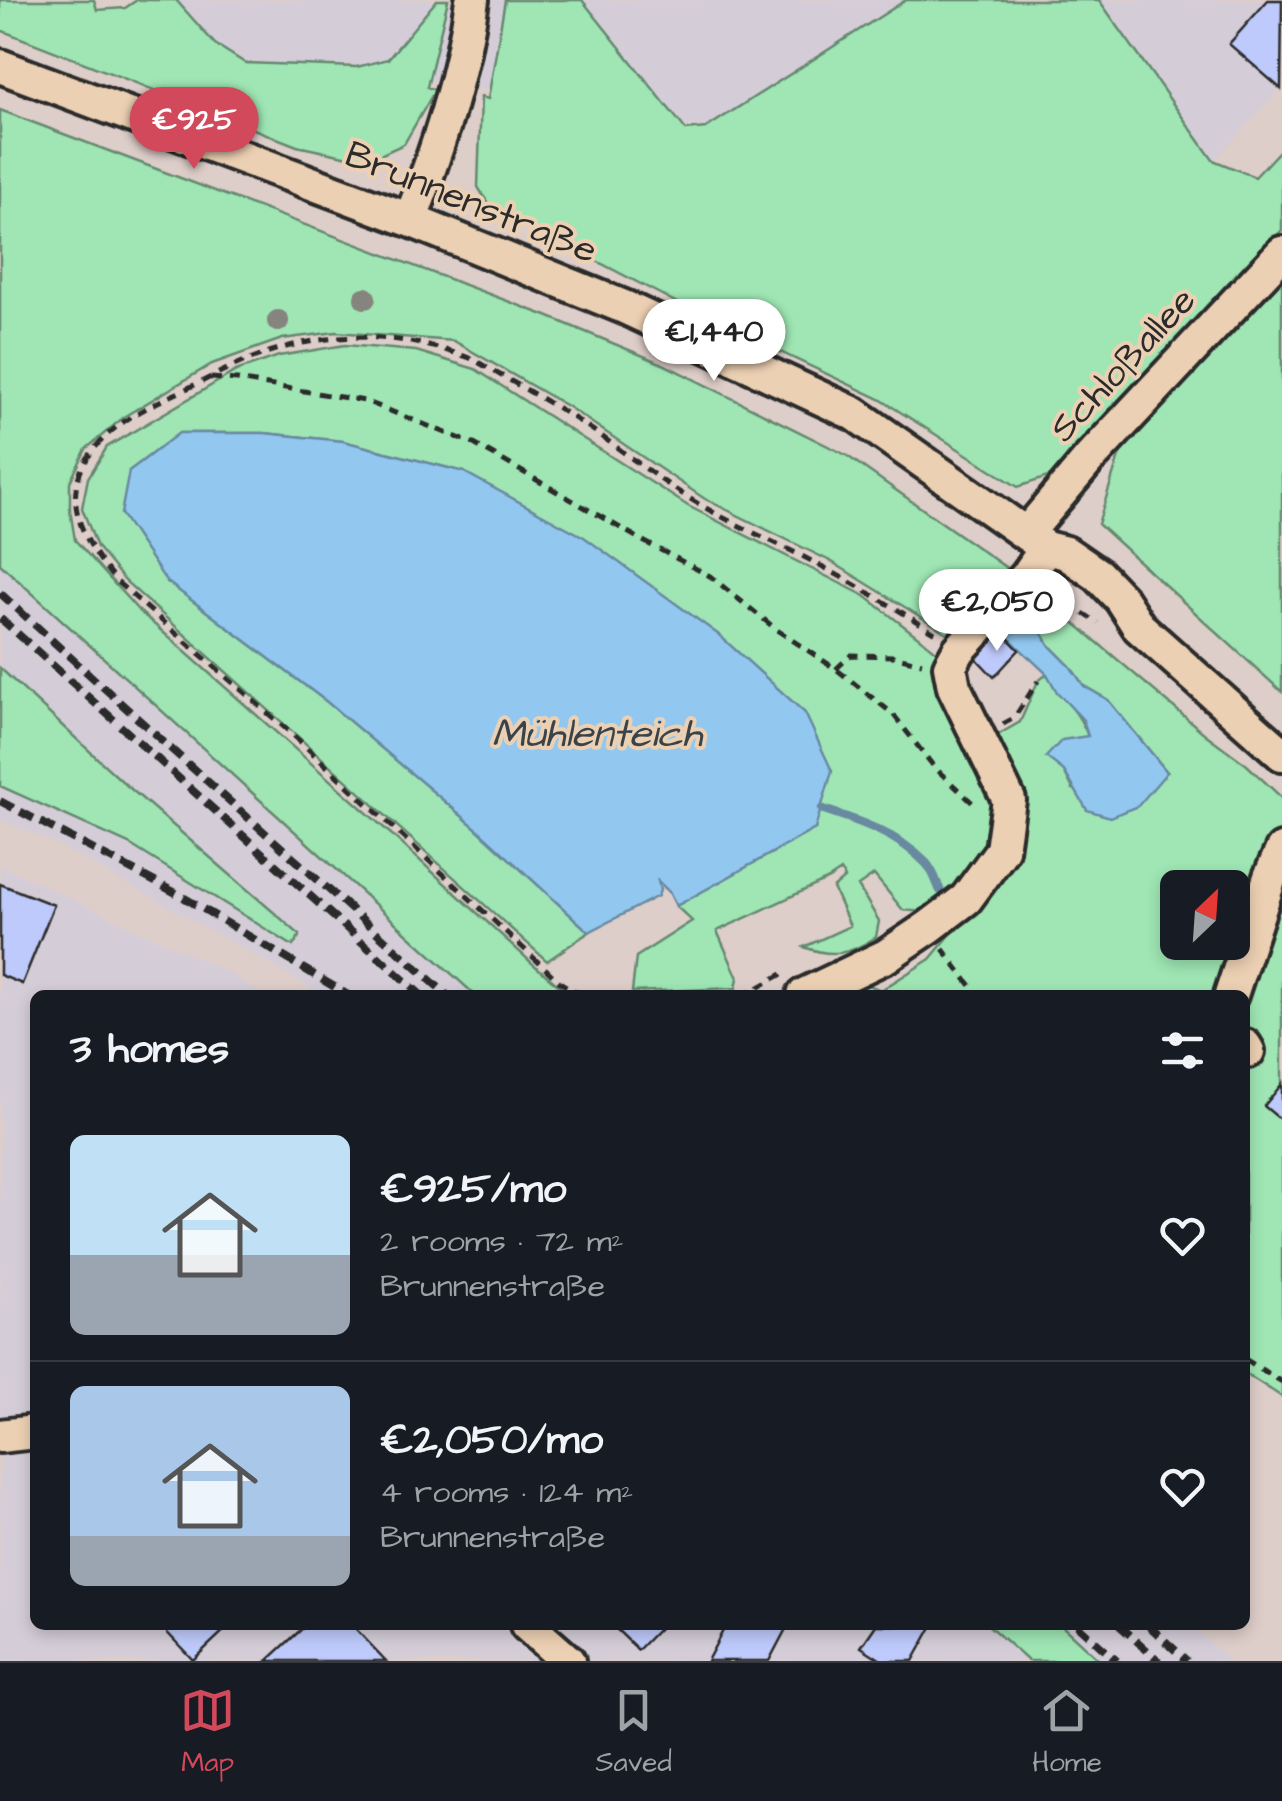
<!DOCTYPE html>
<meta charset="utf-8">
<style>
body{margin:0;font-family:"Architects Daughter",sans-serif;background:#242831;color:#f1f3f6;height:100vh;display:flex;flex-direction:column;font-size:38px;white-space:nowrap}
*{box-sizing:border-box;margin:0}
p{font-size:32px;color:#9ea1a6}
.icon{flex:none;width:55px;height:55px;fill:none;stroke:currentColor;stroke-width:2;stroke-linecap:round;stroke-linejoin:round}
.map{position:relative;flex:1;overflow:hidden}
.side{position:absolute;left:30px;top:990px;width:1220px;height:640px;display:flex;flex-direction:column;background:#171b24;border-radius:15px;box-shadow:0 5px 15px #0003}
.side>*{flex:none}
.needle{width:65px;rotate:25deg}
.buttons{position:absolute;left:1160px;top:870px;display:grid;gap:20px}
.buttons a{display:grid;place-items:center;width:90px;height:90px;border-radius:15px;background:#171b24;box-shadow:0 5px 15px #0003;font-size:50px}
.price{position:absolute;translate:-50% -85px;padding:0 22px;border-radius:35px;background:#fff;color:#222;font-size:32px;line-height:65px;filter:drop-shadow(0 2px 5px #0008)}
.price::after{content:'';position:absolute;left:50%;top:60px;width:30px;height:22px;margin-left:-15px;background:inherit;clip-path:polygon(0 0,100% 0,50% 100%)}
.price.on{background:#d1495b;color:#fff}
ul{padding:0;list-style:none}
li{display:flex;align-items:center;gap:30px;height:250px;padding:0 40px}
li+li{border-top:2px solid #363941}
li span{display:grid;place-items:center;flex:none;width:280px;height:200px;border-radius:15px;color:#555}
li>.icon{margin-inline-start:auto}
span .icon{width:120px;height:120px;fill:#fffc;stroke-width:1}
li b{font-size:42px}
h2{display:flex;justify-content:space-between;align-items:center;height:120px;padding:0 40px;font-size:42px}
.menu{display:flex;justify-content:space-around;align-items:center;height:140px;border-top:2px solid #363941;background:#171b24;font-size:28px;color:#9ea1a6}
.menu a{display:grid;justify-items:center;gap:5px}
.menu .on{color:#d1495b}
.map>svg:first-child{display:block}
.built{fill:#d4cdd8}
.green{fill:#9fe6b4;stroke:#658870;stroke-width:2.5;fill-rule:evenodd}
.water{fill:#92c8f0;stroke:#6989a1;stroke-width:2.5}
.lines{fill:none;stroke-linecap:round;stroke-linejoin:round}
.stream{stroke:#6989a1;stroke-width:9}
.building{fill:#becafb;stroke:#2b2b2b;stroke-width:2.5}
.minor-casing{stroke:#2b2b2b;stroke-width:40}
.path{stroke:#2b2b2b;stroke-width:5;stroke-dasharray:10 8;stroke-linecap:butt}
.minor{stroke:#ecd0b3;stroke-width:32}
.rail{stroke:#2b2b2b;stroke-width:8;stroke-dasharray:15 8;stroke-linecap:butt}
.tree{fill:#85847e}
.labels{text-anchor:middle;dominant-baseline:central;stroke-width:8;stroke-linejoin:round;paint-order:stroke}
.street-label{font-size:38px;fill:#2b2b2b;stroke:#ecd0b3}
.water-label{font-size:40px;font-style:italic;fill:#3a4349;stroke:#ecd0b3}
</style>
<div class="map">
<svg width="1282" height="1661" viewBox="0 0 1282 1661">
<rect width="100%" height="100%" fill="#decec9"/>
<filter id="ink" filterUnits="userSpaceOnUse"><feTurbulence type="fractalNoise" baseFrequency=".01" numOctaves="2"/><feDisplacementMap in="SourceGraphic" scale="20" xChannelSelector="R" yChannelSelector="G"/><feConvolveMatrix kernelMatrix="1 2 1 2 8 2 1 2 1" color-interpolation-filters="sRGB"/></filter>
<g filter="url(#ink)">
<path class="built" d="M176,0H906L706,129L358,67L245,63L216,44Z
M1099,0H1282V88L1213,161Z
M0,564L234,777L475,995H321L284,972L51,841L0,820V786L129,844L124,783L0,668Z
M0,865L229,973L262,995H35V1625H988L1028,1661H0Z
M1061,1625H1191L1230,1661H1100Z"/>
<path class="green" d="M0,0H94L97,10L125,8L137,0H176L215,44L245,63L357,67L388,59L437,0H448L427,87L435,90L404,144L367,161L297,146L0,30Z
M505,0H582L686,130L706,128L906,0H1099L1213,160L1255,177L1282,148V230L1057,474L1018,487L880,399L683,306L489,205L478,187L481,97L488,99Z
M0,110L547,316L663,364L846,455L1015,574L958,640L832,562L705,499L567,406L454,341L336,332L282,339L212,364L125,416L86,449L70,482V510L75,540L138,610L391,834L533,964L570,995H475L0,564Z
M1282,272V692L1098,524L1121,450Z
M345,345L416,351L475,369L688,506L865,596L939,653L934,670L944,681L999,801L996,830L964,885L923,912L903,910L874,875L858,886L879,921L876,937C850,954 833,958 804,947L850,926L833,888L845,878L841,871L829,879L717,931L738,978L736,988L632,992L636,957L692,921L676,906L815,829L464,472L342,441L264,433H180L129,471L166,581L327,702L475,827L589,932L547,961L124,580L97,547L82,508L88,478L107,447L236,371L279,356Z
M1038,599L1064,614L1205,734L1247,765L1282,798V1397L1245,1373V995H826L856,980L881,990L930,959L1017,855L1020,798L989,740L1020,722L1038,681L1047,674C1060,696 1080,712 1088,737L1064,771L1073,789L1167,772L1108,700L1084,686L1070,666L1050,646L1039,628L1022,616ZM1178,888H1232V942H1178Z
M0,668L124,783L300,935L293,946L129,844L0,786Z
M988,1625H1061L1100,1661H1028Z"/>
<path class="water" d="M179,433H264L343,441L464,472L584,537L719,635L805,713L832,771L815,829L676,906L669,892L658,881L660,890L658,896L589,932L475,827L327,702L166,581L121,514L129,471Z
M1022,616L1039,628L1050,646L1070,666L1084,686L1108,700L1167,772L1138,806L1110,817L1087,810L1064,771L1046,757L1062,740L1088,736L1083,720L1057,692L1047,674L1001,631L1012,617Z"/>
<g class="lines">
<path class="stream" d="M822,809C859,821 898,834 926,863C933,870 936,881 940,890"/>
</g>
<path class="building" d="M1268,0H1282L1281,89L1229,44Z
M1001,631L1019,650L994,677L974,656Z
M0,884L54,905L22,984L0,975Z
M1282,1084V1121L1264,1106Z
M160,1625H230L193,1660Z
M306,1625H352L386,1661H267Z
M612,1625H662L638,1650Z
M726,1625H788L769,1661H707Z
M876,1625H930L932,1627L913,1661H883L861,1647Z"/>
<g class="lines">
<defs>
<path id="minor" d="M0,66L410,220L624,307L855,414L1046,548L1066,553L1098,575L1121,599L1139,627L1282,754
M410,220C438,149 462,76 472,0
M1026,534L1090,458L1282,253
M804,995L886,956L929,927L966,899L1002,850L1009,800L954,687L950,666L959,650L1027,576L1046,548
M1231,995L1270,877L1282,850
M1245,1046L1248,1051
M0,1436L35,1432
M527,1625L568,1661"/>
</defs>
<use href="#minor" class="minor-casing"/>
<path class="path" d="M211,378L237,380L365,401L474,444L645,542L710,576L777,630L836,669L893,714L934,767L977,807
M1053,593L1098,623
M836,669L851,655L893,656L922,663
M1003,724L1014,718L1038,681
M943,949L978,995
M582,995L561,983L293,735L116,581C76,532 54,486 106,436C136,408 176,395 211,377C297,332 375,325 467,357C478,361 489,369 500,375C531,392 562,410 591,429C622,450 652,475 684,495C720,518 759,535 798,554C845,578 891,605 935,633
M670,995H745L782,974
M1245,1359L1282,1382"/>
<use href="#minor" class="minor"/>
<path class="rail" d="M0,593L170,748L447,995
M0,618L421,995
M0,801L178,894L348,995
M1077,1625L1117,1661
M1119,1625L1159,1661
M1148,1625L1187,1661"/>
</g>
<g class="tree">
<circle cx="365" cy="298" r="11"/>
<circle cx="278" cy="321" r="11"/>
</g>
</g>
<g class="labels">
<g class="street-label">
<text transform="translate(471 203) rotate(22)">Brunnenstraße</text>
<text transform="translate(1123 365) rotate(-47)">Schloßallee</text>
</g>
<g class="water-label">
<text x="597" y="734">Mühlenteich</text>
</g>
</g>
</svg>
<div class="buttons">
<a><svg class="needle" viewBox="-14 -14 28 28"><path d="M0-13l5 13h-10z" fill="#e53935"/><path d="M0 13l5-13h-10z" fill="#9ea1a6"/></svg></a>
</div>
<b class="price on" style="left:194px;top:172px">€925</b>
<b class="price" style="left:714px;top:384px">€1,440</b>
<b class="price" style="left:997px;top:654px">€2,050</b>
<section class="side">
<h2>3 homes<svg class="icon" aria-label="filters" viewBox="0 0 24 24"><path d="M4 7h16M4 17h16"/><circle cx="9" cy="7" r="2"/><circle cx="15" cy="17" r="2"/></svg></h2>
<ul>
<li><span style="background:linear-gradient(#bfe0f5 60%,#9aa5b1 0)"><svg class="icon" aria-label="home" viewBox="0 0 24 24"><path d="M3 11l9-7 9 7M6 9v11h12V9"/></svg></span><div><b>€925/mo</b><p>2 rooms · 72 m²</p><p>Brunnenstraße</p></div><svg class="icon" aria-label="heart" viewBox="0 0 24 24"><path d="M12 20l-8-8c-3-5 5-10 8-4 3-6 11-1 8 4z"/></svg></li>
<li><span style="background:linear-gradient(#a9c7e8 75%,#9aa5b1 0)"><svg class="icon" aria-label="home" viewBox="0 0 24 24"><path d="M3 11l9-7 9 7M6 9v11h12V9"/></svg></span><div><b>€2,050/mo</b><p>4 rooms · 124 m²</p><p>Brunnenstraße</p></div><svg class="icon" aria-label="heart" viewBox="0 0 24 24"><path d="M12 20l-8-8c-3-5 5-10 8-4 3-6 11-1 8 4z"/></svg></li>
</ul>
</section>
</div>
<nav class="menu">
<a class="on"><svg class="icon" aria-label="map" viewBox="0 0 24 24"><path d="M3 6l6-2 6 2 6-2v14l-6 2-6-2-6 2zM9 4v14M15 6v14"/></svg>Map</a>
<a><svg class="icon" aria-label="saved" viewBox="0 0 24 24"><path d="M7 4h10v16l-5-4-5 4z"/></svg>Saved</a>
<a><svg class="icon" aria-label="home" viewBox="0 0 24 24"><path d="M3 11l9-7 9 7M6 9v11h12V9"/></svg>Home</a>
</nav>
